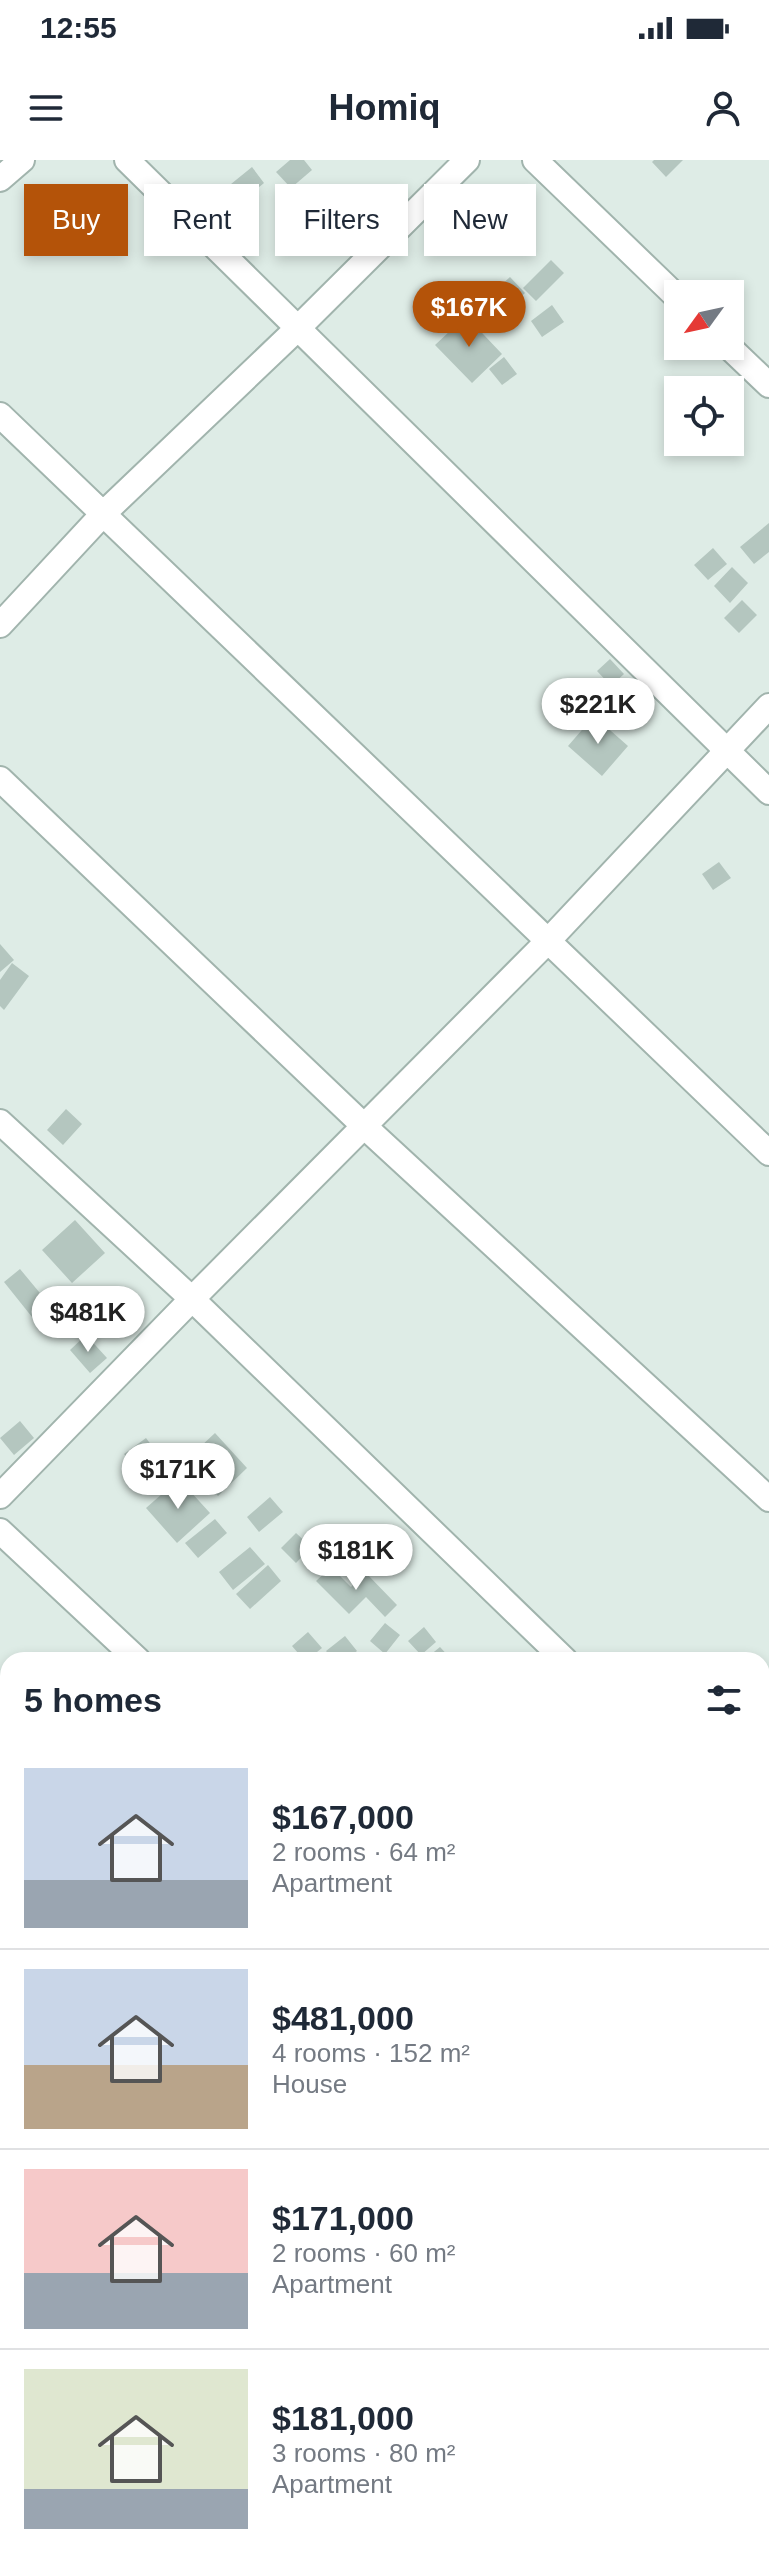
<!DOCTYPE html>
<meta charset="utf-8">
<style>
body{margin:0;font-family:Helvetica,sans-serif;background:#f6f6f7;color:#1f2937;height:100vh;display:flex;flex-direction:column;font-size:30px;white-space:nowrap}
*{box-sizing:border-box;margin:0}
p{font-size:26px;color:#747a83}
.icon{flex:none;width:44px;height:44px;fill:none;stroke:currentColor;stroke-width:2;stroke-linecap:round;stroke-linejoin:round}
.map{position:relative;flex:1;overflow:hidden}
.panel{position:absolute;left:0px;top:1492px;width:770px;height:914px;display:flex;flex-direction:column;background:#fff;border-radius:24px 24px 0 0;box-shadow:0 4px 12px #0003}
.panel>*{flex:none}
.banner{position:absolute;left:24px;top:24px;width:722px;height:72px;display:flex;gap:16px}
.needle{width:52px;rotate:237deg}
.fabs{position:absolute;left:664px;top:120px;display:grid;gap:16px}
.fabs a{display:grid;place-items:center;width:80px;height:80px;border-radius:0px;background:#fff;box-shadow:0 4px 12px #0003;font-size:40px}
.price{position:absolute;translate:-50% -68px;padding:0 18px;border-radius:28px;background:#fff;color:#222;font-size:26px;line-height:52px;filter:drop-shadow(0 2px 4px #0008)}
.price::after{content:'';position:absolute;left:50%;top:48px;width:24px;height:18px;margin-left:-12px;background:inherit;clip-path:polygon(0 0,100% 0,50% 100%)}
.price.on{background:#b45309;color:#fff}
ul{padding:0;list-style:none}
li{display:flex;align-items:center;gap:24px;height:200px;padding:0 24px}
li+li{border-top:2px solid #e0e1e3}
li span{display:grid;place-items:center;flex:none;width:224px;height:160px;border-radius:0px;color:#555}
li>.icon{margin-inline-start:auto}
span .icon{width:96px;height:96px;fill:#fffc;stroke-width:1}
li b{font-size:34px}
h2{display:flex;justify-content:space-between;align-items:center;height:96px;padding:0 24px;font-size:34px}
.pill{padding:0 28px;border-radius:0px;background:#fff;box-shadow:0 4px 12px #0003;font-size:28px;line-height:72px}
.pill.on{background:#b45309;color:#fff}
.status{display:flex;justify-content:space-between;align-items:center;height:56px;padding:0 40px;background:#fff;direction:ltr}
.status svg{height:22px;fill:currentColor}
header{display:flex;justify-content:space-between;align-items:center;height:104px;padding:0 24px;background:#fff;font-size:36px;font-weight:600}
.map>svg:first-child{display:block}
.building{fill:#b4c6bf}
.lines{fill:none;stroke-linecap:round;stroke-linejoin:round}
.street-casing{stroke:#a1b4ad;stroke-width:28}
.street{stroke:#fff;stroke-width:24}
</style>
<div class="status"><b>12:55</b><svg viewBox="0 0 49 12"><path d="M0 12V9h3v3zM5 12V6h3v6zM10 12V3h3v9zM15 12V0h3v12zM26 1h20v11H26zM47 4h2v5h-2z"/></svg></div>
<header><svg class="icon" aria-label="menu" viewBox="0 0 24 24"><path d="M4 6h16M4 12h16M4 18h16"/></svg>Homiq<svg class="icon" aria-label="person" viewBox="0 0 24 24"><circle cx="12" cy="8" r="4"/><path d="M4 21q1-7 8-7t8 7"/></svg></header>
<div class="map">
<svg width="769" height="2405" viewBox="0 0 769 2405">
<rect width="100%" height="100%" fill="#deece6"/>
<path class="building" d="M290,0H304L312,10L291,28L276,12Z
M654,0H683L666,17L652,2Z
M252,7L264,23L228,53L215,37Z
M551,100L564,113L536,141L523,128Z
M510,117L525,133L491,163L477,147Z
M552,145L564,162L542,177L531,161Z
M466,156L502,194L472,223L435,185Z
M504,197L517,214L502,225L489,209Z
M769,363V392L754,404L740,387Z
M713,388L727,404L708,420L694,405Z
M732,407L748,423L730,443L714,426Z
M742,440L757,455L739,473L724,458Z
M610,499L624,514L611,526L597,511Z
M594,556L628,586L602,616L568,586Z
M719,702L731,718L713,730L702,714Z
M0,784L14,800L0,812Z
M12,803L29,816L4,850L0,846V820Z
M66,949L82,964L63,985L47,970Z
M75,1060L105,1093L72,1123L42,1090Z
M20,1109L49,1144L32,1157L4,1122Z
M86,1175L107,1198L90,1213L70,1190Z
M20,1261L34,1278L14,1295L0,1278Z
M215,1273L247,1308L218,1336L185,1301Z
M146,1278L158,1294L138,1310L124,1294Z
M179,1319L210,1353L177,1383L146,1348Z
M270,1337L283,1352L259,1372L247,1357Z
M215,1359L227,1373L198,1398L185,1383Z
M296,1373L311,1387L296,1403L281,1388Z
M250,1387L265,1404L233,1430L219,1412Z
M268,1405L281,1421L250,1449L236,1434Z
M331,1407L351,1427L365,1412L397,1445L385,1457L366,1437L349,1454L316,1421Z
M385,1463L400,1475L385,1494L370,1481Z
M424,1467L436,1482L421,1495L408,1481Z
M308,1472L322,1488L307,1500H304L292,1486Z
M345,1476L357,1491L346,1500H334L326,1491Z
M440,1487L452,1500H424Z
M8,1679V1707L0,1717V1688Z
M766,2382L769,2385V2405H757L749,2398H762V2386Z"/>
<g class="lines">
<defs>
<path id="street" d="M127,0L769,632
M535,0L678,138
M0,19L22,0
M728,186L769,225
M0,255L769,993
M0,465L103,354L298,168L467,0
M0,619L364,966L769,1339
M0,962L192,1139L565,1500
M0,1336L192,1139L548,781L769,546
M0,1371L138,1500
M762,1577L769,1570
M762,1945L769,1943
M762,2138L769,2146
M0,2217L8,2224
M0,2390L8,2382
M573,2398L579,2405
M364,2405L371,2398"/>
</defs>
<use href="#street" class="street-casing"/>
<use href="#street" class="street"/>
</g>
</svg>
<div class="fabs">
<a><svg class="needle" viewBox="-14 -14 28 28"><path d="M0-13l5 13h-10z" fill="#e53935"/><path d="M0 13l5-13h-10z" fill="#747a83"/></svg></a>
<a><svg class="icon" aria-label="locate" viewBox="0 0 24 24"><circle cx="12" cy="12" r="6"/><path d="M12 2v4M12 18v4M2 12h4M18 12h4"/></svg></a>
</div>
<b class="price on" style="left:469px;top:189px">$167K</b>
<b class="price" style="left:598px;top:586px">$221K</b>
<b class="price" style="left:88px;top:1194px">$481K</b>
<b class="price" style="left:178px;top:1351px">$171K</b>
<b class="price" style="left:356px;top:1432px">$181K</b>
<div class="banner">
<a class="pill on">Buy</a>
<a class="pill">Rent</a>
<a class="pill">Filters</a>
<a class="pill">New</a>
</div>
<section class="panel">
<h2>5 homes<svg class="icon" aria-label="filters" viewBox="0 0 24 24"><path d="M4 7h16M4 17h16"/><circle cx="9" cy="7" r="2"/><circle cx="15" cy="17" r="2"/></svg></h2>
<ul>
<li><span style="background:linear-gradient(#c9d6e8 70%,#9aa5b1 0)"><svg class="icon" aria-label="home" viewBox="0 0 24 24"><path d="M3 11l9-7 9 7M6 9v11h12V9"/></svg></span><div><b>$167,000</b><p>2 rooms · 64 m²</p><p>Apartment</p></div></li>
<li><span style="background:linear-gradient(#c9d6e8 60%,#b9a48a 0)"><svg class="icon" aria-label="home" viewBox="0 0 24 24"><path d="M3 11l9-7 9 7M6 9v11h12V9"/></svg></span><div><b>$481,000</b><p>4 rooms · 152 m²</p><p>House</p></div></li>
<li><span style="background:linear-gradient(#f6c9c9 65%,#9aa5b1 0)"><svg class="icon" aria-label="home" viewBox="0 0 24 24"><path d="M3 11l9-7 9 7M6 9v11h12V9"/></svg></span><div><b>$171,000</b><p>2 rooms · 60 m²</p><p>Apartment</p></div></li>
<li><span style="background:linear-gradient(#dfe7d0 75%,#9aa5b1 0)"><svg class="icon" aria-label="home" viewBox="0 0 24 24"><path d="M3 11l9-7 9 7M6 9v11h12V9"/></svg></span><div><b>$181,000</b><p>3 rooms · 80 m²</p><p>Apartment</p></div></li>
</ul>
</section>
</div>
